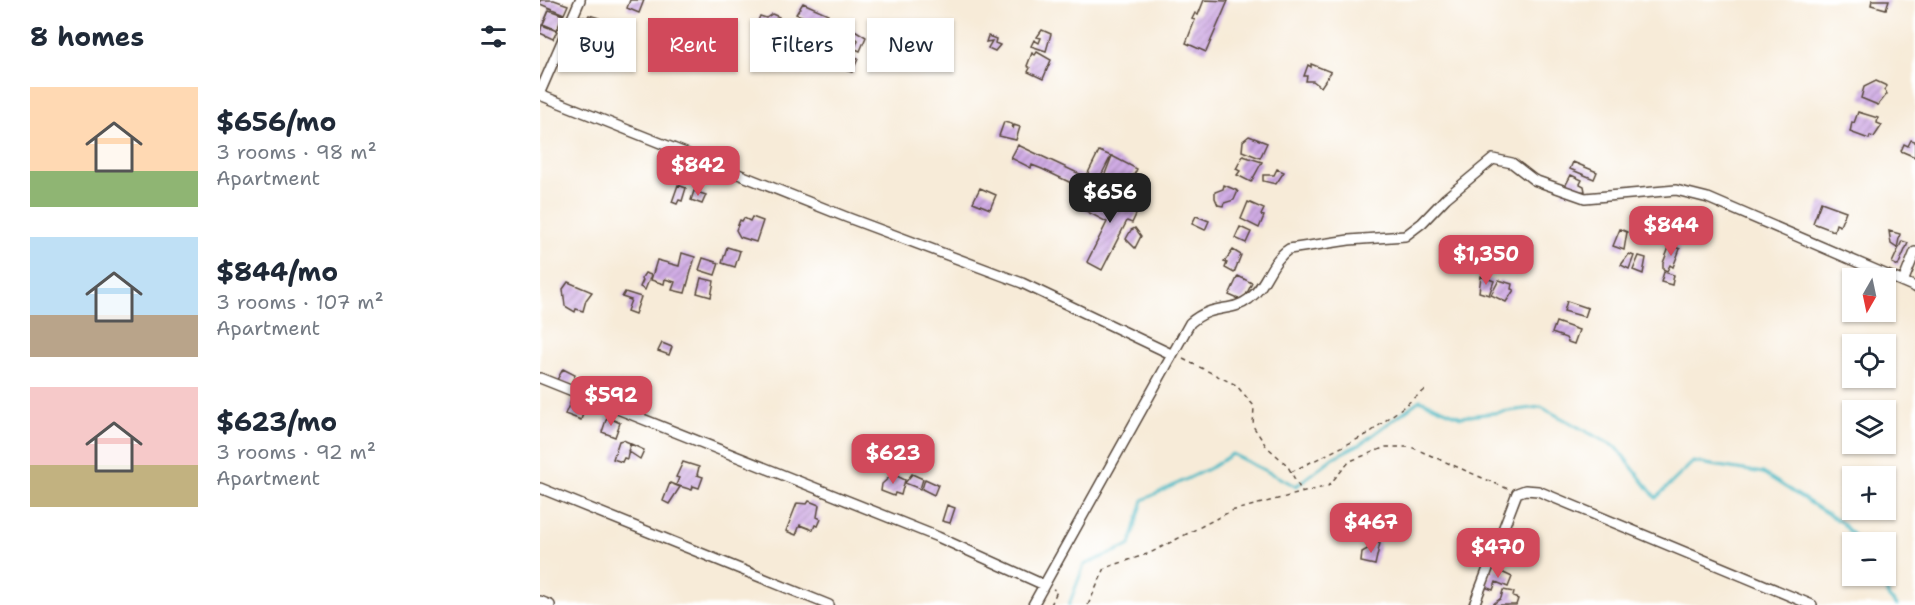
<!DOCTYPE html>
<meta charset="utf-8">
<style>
body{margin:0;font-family:"Shantell Sans",sans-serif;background:#f2f2f3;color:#1f2937;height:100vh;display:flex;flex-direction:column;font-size:22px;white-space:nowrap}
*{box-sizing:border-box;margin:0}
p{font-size:20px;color:#747a83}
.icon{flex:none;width:33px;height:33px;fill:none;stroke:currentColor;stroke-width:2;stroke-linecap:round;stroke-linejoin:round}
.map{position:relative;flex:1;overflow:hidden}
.side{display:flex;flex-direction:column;background:#fff;width:540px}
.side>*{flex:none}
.hud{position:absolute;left:18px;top:18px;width:570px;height:54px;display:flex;gap:12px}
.needle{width:39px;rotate:189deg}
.tools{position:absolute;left:1302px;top:268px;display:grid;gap:12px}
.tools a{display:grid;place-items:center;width:54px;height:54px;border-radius:0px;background:#fff;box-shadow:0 2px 4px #0004;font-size:30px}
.price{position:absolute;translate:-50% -51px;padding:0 14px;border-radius:12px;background:#d1495b;color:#fff;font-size:20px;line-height:39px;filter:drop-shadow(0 2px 3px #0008)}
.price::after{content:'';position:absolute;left:50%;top:36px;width:18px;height:14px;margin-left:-9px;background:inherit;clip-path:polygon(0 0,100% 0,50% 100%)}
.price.on{background:#222;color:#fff}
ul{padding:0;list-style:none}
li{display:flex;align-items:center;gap:18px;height:150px;padding:0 30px}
li span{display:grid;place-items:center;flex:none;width:168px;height:120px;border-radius:0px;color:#555}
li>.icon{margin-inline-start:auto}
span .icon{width:72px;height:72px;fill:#fffc;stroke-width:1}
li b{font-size:26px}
h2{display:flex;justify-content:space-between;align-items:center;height:72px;padding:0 30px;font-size:26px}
.tag{padding:0 21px;border-radius:0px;background:#fff;box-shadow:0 2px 4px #0004;font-size:21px;line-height:54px}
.tag.on{background:#d1495b;color:#fff}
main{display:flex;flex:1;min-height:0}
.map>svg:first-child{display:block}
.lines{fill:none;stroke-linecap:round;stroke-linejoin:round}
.stream{stroke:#4bb9c4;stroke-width:3}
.building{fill:url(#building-hatch)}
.minor-casing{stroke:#57473a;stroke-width:12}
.path{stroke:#57473a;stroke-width:1.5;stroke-dasharray:4.5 4.5;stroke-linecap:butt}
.minor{stroke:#fff;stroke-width:9}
</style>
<main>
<section class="side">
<h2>8 homes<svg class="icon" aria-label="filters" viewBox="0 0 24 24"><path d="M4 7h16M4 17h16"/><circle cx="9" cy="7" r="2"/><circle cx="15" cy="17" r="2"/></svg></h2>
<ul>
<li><span style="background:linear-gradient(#ffd9b3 70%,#8fb573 0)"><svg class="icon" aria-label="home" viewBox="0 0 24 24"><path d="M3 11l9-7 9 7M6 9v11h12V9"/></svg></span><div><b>$656/mo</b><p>3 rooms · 98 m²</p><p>Apartment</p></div></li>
<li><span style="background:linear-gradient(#bfe0f5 65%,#b9a48a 0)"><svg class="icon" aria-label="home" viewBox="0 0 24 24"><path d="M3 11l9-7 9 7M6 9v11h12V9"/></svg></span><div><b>$844/mo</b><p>3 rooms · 107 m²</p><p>Apartment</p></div></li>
<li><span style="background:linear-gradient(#f6c9c9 65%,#c2b280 0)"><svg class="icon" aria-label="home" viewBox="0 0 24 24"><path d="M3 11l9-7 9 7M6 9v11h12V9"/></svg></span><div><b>$623/mo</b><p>3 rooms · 92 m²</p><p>Apartment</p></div></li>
</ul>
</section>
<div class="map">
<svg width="1375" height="605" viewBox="0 0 1375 605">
<defs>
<pattern id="building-hatch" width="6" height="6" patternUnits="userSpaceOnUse" patternTransform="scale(1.5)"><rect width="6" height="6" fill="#d0ace5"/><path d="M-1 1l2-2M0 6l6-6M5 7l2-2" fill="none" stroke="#aa8cb9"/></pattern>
</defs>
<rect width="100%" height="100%" fill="#fff"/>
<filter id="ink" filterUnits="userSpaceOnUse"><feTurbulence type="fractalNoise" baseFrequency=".0167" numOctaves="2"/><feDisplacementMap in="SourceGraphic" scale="12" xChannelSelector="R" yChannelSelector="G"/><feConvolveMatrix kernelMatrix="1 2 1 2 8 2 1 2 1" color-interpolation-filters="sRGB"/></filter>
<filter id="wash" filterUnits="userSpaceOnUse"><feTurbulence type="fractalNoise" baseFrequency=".008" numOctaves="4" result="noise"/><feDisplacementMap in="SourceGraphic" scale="24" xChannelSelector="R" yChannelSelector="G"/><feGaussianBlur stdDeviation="1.35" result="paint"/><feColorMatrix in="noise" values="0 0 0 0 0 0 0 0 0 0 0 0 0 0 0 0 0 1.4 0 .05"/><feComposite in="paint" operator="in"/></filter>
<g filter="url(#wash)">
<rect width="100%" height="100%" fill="#f7ebd8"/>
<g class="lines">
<path class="stream" d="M1342,576L1349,598L1357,605
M529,605L544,565L590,545L603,500L672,467L692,454L756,486L794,457L822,443L880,400L921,417L1001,407L1077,448L1116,498L1153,462L1223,473L1302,523L1320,543"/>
</g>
<g id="blocks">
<path class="building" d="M0,0H14L28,5L24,14L0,4Z
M90,0H104L99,13L87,8Z
M664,0L688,1L666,52L646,43L655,20L652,19L655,13L658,15Z
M1332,0H1349L1346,9L1331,5Z
M263,3L288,14L281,26L262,21L264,17L256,14Z
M9,10L23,15L17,30L3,24Z
M232,14L239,17L230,37L214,30L220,16L226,18Z
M49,15L59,18L58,21L62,22L55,37L39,31L41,16L47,18Z
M2,25L17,31L13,39L0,33Z
M73,26L94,34L88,48L83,46L81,52L68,46Z
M313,29L326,37L320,51L306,45L308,41L316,45L318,40L311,34Z
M502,30L511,34L506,51L491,46L494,40L499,43L501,38L497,37Z
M448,36L456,39L455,43L460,45L455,51L448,48L452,41L446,42Z
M497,52L511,60L503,79L488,72L490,68L487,66L492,53L495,55Z
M304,53L318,59L312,72L298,68L301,62L309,66L311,60L302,56Z
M771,64L791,72L781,87L773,81H766L767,76H764L768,65L771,67Z
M1336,81L1347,86L1344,90L1347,94L1338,105L1321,98L1324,87Z
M1318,112L1338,118L1337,123L1342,125L1334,137L1330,136L1329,139L1310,132L1312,122L1314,123Z
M464,122L472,124L473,129L474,125L480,127L476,140L459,136Z
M709,136L727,143L720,158L702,151L703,141Z
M1371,140L1375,141V157L1361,151L1364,144L1368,146Z
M478,145L546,177L559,151L571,156L552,193L502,169L492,165L491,168L471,158Z
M572,156L597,169L586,190L582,189L573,207L555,198L556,187L561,184Z
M703,156L722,162L711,182L697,175L700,171L696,169Z
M1033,162L1057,172L1054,179L1030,169Z
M737,169L744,172L736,184L723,181V175H734Z
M1031,175L1042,180L1040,184L1044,186L1045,191L1021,194Z
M138,185L146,188L142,201L139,200L137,204L132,202Z
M684,185L698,191L694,200L684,203L683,206L678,205L675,198V192L683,189Z
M440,188L456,195L450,209L433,202Z
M583,190L596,197L593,203L600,206L592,223L587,221L562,270L547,262L567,222L540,208L546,195L574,209Z
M154,191L166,195L162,204L151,200Z
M708,202L724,209L721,215L724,216L719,228L701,219Z
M1281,202L1306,211L1300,226L1296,224L1294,231L1273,223Z
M656,216L669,221L665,230L652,224Z
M212,217L223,221L216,242L200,237L196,230L200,220L202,221L204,218L210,221Z
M700,227L711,232L706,243L695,238Z
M595,228L601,236L595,248L586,239L591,230Z
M1080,229L1087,232L1084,250L1073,246Z
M1349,231L1360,234L1357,248L1351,244Z
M1362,241L1368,243L1358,266L1352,263Z
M1130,245L1140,249L1133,267L1130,265L1127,271L1123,269V263Z
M187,247L200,251L195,267L182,263Z
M693,250L701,255L694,273L685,268L687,263L684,262Z
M142,253L155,257L145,293L132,290L135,282L125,279L124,284L111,280L117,260L139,266Z
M1089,254L1094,256L1089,269L1081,265Z
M1099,256L1106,258L1103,274L1093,270Z
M163,258L179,263L175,275L159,270Z
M1124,272L1134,275L1132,285L1121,282Z
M105,273L111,275L105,290L100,287L103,280L101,279Z
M698,276L712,283L703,301L689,295Z
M941,276L954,281L949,295L939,292Z
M161,278L174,281L171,297L157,293Z
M959,280L972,284L971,289L974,290L966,302L951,295Z
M28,282L52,292L46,300L43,311L36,309L35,312L25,306L23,289Z
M85,292L101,297L95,314L87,311L91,300L82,297Z
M1027,301L1048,308L1045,317L1024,311Z
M1016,322L1039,330L1034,344L1028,342L1026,338L1012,333Z
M122,343L132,347L129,355L118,351Z
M23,369L35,375L30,386L17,380Z
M31,401L45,407L41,420L25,414Z
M67,417L80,423L75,437L62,432Z
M83,440L90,443L87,459L84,458L82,462L73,459L79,441Z
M91,444L104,450L100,459L88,451Z
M143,462L159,467L157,475L163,477L159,488L153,486L152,490L136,485L139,478L136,477Z
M353,474L365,480L361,495L355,493L354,496L341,491L342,484Z
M372,474L383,479L380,489L365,483Z
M385,479L398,485L394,495L382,489Z
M130,483L140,487L129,504L123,501Z
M269,501L279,505L277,517L281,519L278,526L275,525L273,530L260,525L256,535L246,531L257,503L267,504Z
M407,505L415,508L410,523L402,521Z
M834,542L840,543L835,565L821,562L822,552L833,546Z
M953,568L972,577L968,587L956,582L953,590L945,587Z
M963,590L974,592L973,597L978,599L976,605H952L961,598Z"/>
</g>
</g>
<g filter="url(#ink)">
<use href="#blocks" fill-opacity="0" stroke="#57473a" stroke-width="1.5"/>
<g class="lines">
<defs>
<path id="minor" d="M0,92L40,0
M0,95L306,217L482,283L631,354
M1363,282L1375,252
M0,378L398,537L504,585
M0,488L289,605
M0,601L10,605
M493,605L650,323C673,303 691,313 709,299C727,286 730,261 749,249L809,240L865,236L882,223L906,198L953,159L972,163L994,180L1045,198L1136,190L1168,198L1375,287
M934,605L977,493L985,490L998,491L1272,605"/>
</defs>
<use href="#minor" class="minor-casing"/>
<path class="path" d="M643,359L696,385L714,406L713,426L726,446L747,465L762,492
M751,472L828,434L885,390
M511,605L517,591L513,589
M548,605L565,568L610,553L691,511L788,486L810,461L846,447H871L968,489"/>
<use href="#minor" class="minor"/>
</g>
</g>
</svg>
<div class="tools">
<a><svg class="needle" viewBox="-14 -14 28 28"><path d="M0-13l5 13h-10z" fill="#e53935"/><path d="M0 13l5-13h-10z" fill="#747a83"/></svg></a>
<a><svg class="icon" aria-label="locate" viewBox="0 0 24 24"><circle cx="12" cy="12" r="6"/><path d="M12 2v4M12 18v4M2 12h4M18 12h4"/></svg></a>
<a><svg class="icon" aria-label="layers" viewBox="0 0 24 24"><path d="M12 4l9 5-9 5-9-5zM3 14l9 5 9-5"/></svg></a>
<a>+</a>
<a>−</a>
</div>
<b class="price" style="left:158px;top:197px">$842</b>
<b class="price on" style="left:570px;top:224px">$656</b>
<b class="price" style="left:1131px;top:257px">$844</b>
<b class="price" style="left:946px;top:286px">$1,350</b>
<b class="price" style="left:71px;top:427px">$592</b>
<b class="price" style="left:353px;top:485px">$623</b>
<b class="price" style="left:831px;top:554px">$467</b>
<b class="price" style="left:958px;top:579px">$470</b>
<div class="hud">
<a class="tag">Buy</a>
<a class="tag on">Rent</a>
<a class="tag">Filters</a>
<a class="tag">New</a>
</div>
</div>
</main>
